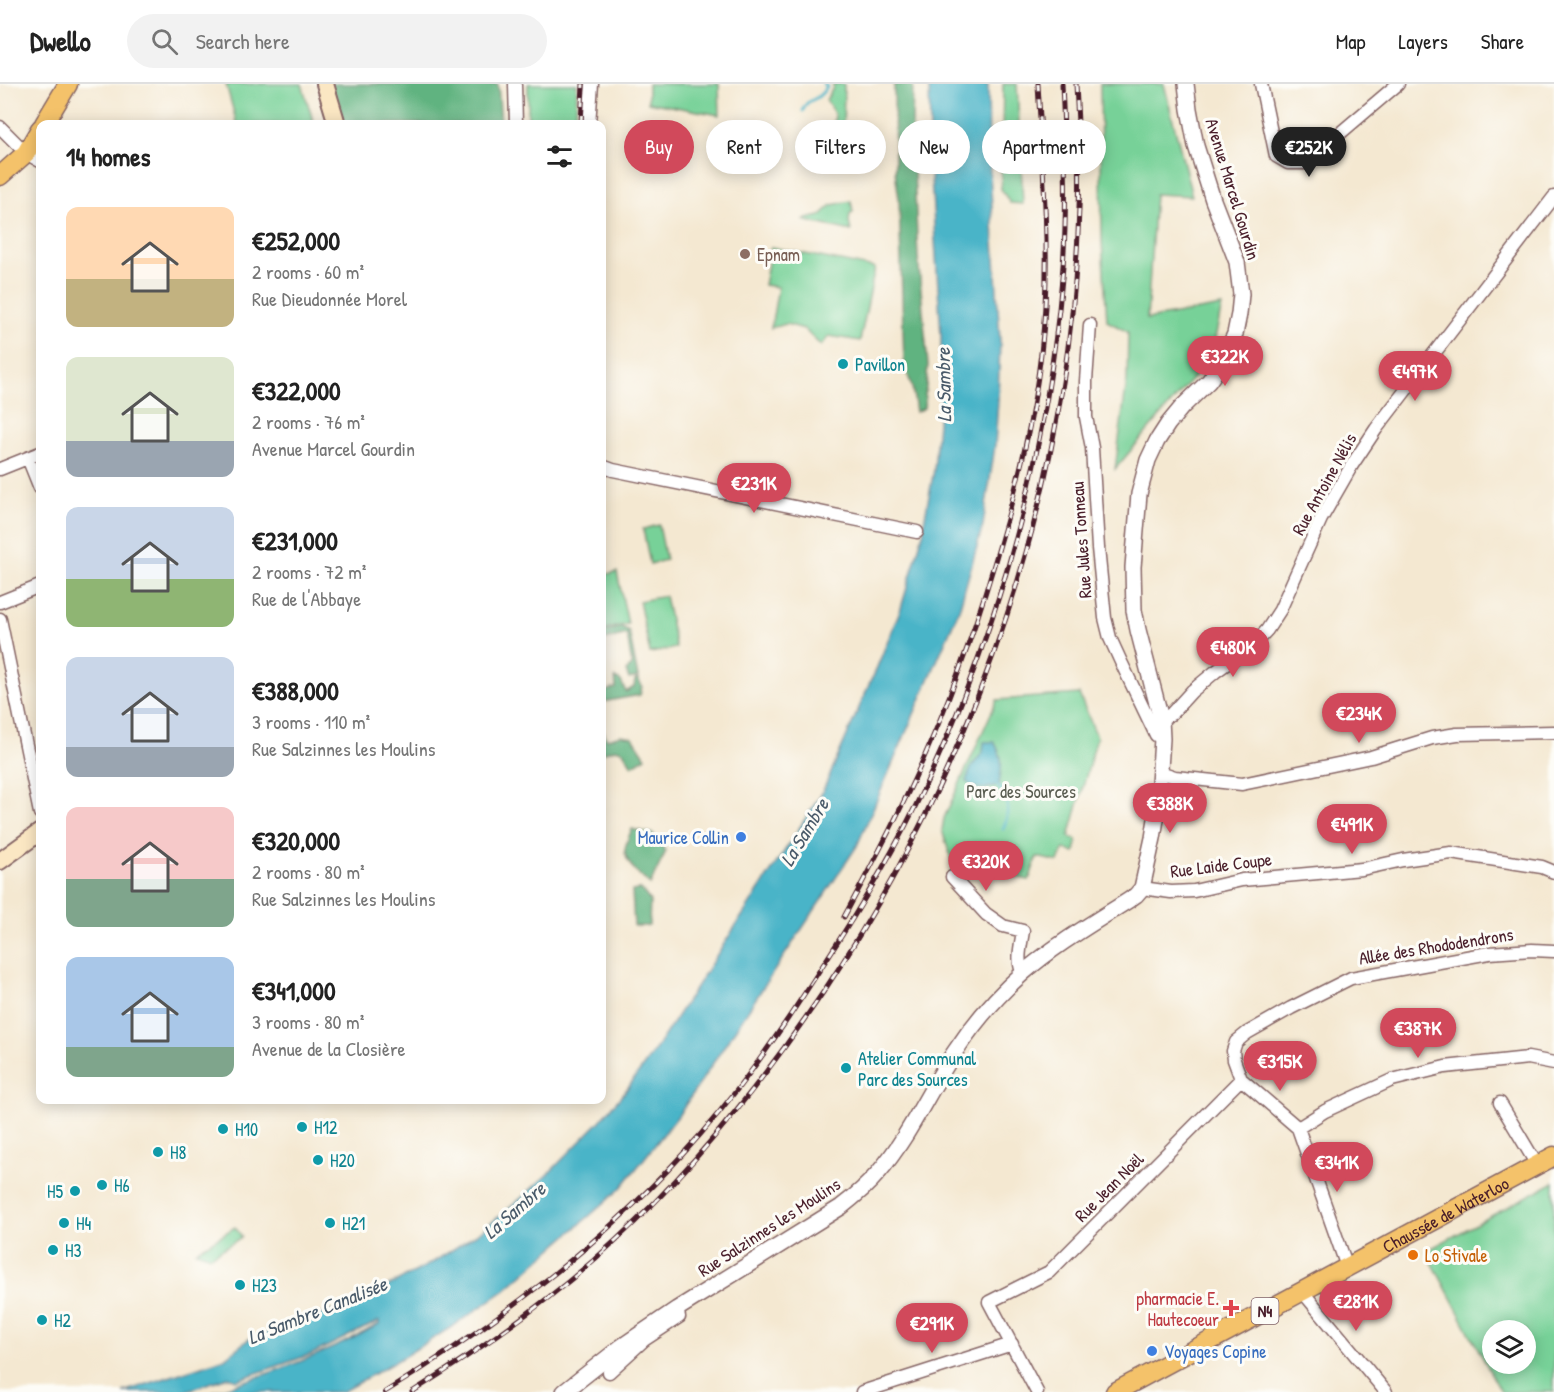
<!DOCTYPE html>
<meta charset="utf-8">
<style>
body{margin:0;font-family:"Patrick Hand",sans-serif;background:#f2f2f2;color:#222;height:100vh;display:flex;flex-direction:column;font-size:22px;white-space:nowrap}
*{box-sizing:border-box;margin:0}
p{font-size:20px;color:#767676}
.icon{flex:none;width:33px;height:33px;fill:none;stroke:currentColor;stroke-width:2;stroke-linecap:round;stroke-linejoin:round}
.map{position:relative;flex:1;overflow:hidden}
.details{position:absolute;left:36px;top:36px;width:570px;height:984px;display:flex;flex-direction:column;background:#fff;border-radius:12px;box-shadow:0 3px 15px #0003}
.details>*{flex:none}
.top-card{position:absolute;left:624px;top:36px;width:570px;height:54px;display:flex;gap:12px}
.fabs{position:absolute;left:1482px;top:1236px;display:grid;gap:12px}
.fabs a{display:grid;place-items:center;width:54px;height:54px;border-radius:50%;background:#fff;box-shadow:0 3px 15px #0003;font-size:30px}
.price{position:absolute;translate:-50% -51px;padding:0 14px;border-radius:21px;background:#d1495b;color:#fff;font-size:20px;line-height:39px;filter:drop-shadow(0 2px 3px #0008)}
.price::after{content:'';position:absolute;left:50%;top:36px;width:18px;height:14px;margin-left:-9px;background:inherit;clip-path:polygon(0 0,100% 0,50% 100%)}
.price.selected{background:#222;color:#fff}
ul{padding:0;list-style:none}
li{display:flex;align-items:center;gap:18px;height:150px;padding:0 30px}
li span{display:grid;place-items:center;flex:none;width:168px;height:120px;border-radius:12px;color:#555}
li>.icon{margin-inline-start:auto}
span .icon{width:72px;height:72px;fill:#fffc;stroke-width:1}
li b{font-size:26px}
h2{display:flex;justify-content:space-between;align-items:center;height:72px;padding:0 30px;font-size:26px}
.chip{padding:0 21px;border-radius:27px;background:#fff;box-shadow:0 3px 15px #0003;font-size:21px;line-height:54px}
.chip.selected{background:#d1495b;color:#fff}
header{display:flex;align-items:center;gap:36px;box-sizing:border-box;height:84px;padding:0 30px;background:#fff;border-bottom:2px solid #e0e0e0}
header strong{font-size:28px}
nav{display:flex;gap:33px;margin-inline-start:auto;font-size:21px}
.search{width:420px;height:54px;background:#f2f2f2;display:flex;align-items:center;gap:15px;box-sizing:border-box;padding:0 21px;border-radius:33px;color:#767676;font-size:22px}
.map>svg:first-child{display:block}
.green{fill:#77d198;stroke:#607862;stroke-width:1.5;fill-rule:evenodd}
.forest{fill:#61b380;stroke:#566956;stroke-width:1.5}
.water{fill:#4ab4c8;stroke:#4a6a7a;stroke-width:1.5}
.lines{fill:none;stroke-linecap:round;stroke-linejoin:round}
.stream{stroke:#4ab4c8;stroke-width:3}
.minor-casing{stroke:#866565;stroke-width:15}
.tertiary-casing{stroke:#866565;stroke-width:18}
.secondary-casing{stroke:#866565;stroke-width:20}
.primary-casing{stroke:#866565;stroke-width:21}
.minor{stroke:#fff;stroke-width:12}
.tertiary{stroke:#fff;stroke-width:15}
.secondary{stroke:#fbe7c3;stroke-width:16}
.primary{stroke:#f4c26a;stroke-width:18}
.rail-casing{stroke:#4a1f2b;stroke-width:5}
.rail{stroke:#fdfcf7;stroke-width:3;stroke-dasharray:9;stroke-linecap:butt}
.education-dot{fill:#8d6e63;stroke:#fdfcf7;stroke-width:2}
.culture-dot{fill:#0f9aa8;stroke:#fdfcf7;stroke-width:2}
.shop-dot{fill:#3f7fe0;stroke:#fdfcf7;stroke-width:2}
.food-dot{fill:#e8710a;stroke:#fdfcf7;stroke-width:2}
.health-dot{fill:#e0444e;stroke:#fdfcf7;stroke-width:2}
.labels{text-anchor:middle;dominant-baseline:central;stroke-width:6;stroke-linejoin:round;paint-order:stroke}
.shield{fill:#fdfcf7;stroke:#806168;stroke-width:1.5}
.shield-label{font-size:16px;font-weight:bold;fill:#4a1f2b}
.street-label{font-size:18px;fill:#4a1f2b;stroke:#fdfcf7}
.education-label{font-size:18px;fill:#785e54;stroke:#fdfcf7;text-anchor:start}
.culture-label{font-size:18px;fill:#0d838f;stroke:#fdfcf7;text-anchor:start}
.park-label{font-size:18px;fill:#5a5d51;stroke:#fdfcf7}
.shop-label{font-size:18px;fill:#366cbe;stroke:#fdfcf7;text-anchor:end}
.food-label{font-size:18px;fill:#c56008;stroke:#fdfcf7;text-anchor:start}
.health-label{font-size:18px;fill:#be3a42;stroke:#fdfcf7;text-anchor:end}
.water-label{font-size:20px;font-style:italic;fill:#4a5b6a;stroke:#fdfcf7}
</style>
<header>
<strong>Dwello</strong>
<div class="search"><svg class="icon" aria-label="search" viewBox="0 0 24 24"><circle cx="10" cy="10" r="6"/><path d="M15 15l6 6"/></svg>Search here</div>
<nav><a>Map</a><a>Layers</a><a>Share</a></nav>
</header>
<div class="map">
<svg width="1554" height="1308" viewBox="0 0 1554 1308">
<rect width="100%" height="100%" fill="#fdfcf7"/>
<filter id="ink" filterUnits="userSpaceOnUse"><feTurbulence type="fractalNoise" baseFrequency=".0167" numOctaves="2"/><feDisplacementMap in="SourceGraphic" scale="12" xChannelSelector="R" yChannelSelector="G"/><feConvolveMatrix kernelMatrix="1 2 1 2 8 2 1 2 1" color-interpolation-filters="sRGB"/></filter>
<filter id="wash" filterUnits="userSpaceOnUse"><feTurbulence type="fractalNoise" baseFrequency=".008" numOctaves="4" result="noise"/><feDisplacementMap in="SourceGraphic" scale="24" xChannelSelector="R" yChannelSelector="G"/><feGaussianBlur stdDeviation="1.35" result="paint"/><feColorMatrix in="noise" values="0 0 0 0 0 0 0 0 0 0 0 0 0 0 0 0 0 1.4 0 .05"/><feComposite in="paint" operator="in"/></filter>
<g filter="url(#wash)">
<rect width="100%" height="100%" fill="#f4e8d1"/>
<path class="green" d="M226,0H302L314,40H237Z
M528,0H577L576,40H528Z
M648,0H719L720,31L648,18Z
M833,0H844L843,54L820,50V48L829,44C841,31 831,27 826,16L833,4Z
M1003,0H1017L1023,120L1010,119L1001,105Z
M1100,0H1164L1192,112L1155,110L1147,235L1222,222L1211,273L1115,385L1127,296L1128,248L1107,237L1102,158Z
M851,117L853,128L850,129L849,138L851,147L802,136L820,132L832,121Z
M771,163L875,184L860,257L829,252L821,262L804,245L786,240L771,244L778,203L764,201Z
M659,441L666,476L650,480L643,445Z
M617,488L628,540L602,546V491Z
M665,512L676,564L650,569L639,517Z
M1079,610L1097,653L1069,753L1077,756L1075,769L1064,765L1058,778L1037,773L1029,796L998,789L995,762L953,781L942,746L944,734L997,616Z
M1554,1098V1308H1501L1426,1167ZM1492,1246H1526V1280H1492Z
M235,1143L242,1153L211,1172L196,1167Z"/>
<path class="forest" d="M329,0H498L501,40H342Z
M894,0H913L912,45L918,173L928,281L924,324L916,328L912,303L904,279L899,115L895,87Z
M622,543L629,547L638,593L629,595L626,587L632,582L627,550L602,557V548Z
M615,594L621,597L626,608L634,603L635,596L638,595L642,602L640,611L602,618V608L616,604Z
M602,644L607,655L621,651L633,653L646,673L632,682L623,667L615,665L602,669Z
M632,745L653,750L666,767L650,801C642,793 628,782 625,769C624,762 629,752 632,745Z
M641,805L650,817L649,842H634L632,807Z"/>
<path class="water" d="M929,0H988L989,72L1000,257L998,316L995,362L983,441L959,526L857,762L678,1032L620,1105L504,1207L453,1242L400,1275L342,1308H212C270,1289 326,1271 379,1240V1237L312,1270L237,1296L228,1293L183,1308H123L223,1275L249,1255L338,1225L367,1213L413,1189L435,1177L480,1148L520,1115L548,1090L600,1037L627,1005L657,963L822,709L872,594L873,593L901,524L924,446L923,443L934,386L941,303V251L931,93Z
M984,658H994C1004,674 1002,682 999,700C987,706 976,708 966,697L972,682L983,668Z"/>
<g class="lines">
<path class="stream" d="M803,27C805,18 809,18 816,14C821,11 824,7 827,3L824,0
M997,701C1010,716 1010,728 1003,745"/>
</g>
</g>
<g filter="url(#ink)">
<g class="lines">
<defs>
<path id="minor" d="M515,0L516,40
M1261,0L1276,72L1288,79H1305L1398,0
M589,40L592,0
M0,43L26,69L40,77
M1090,241L1086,297V333L1092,364L1098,464L1105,534L1110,554L1121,578L1156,651L1162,655
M28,374L40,404
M602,382L613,386L917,448
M0,385L40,369
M0,518L40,502
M0,535L40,729
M1161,635L1171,630L1192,607L1215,588L1254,560L1267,546L1280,526L1321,435L1352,381L1376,345L1554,113
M1160,688L1175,693L1242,700L1371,673L1432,654L1457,650L1554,648
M952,793L986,830L1003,842L1023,847C1021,861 1016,877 1023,889
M1142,804L1171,808L1194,807L1242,796L1362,785L1403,776L1451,769L1542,783L1554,788
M1500,1019L1537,1081
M1298,1044L1325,1027L1392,996L1445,983L1528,974L1554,979
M1347,1183L1298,1044L1241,995L1234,976L1233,967L1236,958L1247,949L1291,924L1351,894L1489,869L1532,866L1554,867
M1302,1207L1386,1308
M609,1288L644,1256L679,1233L677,1225
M862,1308L1012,1260
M1037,1308L989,1218L1049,1188L1241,995"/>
<path id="tertiary" d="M564,1308L621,1263L677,1225L841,1123C854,1113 867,1102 878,1089C909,1053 928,1008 954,969C973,940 997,912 1023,889C1055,861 1093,839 1129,816L1136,811L1142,804L1153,754L1157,729L1162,655L1161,635L1138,546L1134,526L1133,483L1139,410L1148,376L1157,357L1168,340L1182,323L1209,297L1218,284L1226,270L1235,250L1239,230L1241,210L1237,178L1213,116L1196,62L1189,25L1186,0"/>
<path id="secondary" d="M325,0L337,40
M0,777L40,748"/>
<g id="primary">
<path d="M44,40L68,0"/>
<path d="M0,92L26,69L40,45"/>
<path id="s1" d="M1115,1308L1554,1072"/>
</g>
</defs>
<use href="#minor" class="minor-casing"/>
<use href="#tertiary" class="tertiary-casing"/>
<use href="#secondary" class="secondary-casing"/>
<use href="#primary" class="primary-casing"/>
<use href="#minor" class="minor"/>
<use href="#tertiary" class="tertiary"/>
<use href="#secondary" class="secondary"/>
<use href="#primary" class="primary"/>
<defs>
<path id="rail" d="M581,40L583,0
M844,833C874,777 904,721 929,662C958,595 982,524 1002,453C1024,378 1041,300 1045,222C1049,148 1042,74 1038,0
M385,1308C493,1241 596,1165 682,1071C735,1014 779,950 821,884C859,826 896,765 925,702C1000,543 1047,369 1062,194C1068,130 1065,64 1062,0
M412,1308C484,1263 554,1214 616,1156C696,1082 763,997 824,907C978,675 1071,403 1079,124C1081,82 1078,41 1076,0"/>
</defs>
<use href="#rail" class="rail-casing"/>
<use href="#rail" class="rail"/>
</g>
</g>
<circle class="education-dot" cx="745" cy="170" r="6"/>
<g class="culture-dot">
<circle cx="843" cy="280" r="6"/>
<circle cx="846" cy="984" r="6"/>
<circle cx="302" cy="1043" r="6"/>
<circle cx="223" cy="1045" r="6"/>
<circle cx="158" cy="1068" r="6"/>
<circle cx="318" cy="1076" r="6"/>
<circle cx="102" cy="1101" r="6"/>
<circle cx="75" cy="1107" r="6"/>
<circle cx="64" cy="1139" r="6"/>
<circle cx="330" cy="1139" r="6"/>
<circle cx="53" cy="1166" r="6"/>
<circle cx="240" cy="1201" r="6"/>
<circle cx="42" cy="1236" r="6"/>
</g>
<g class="shop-dot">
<circle cx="741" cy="753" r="6"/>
<circle cx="1152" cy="1267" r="6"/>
</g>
<circle class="food-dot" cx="1413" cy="1171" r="6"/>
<path class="health-dot" d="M1228 1215h6v6h6v6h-6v6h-6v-6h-6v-6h6z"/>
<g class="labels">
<rect class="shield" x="1251.5" y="1214" width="27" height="26" rx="4.5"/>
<g class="shield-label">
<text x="1265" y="1227">N4</text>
</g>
<g class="street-label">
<text transform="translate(1233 105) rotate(73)">Avenue Marcel Gourdin</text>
<text transform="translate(1324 400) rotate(-61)">Rue Antoine Nélis</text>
<text transform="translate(1081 456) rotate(-94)">Rue Jules Tonneau</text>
<text transform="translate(1221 781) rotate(-7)">Rue Laide Coupe</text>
<text transform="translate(1436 862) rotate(-9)">Allée des Rhododendrons</text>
<text transform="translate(1109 1103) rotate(-45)">Rue Jean Noël</text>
<text stroke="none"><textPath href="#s1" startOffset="375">Chaussée de Waterloo</textPath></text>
<text transform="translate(769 1143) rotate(-33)">Rue Salzinnes les Moulins</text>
</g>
<g class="education-label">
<text x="757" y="170">Epnam</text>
</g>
<g class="culture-label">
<text x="855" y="280">Pavillon</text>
<text x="858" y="974">Atelier Communal<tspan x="858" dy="21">Parc des Sources</tspan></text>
<text x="314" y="1043">H12</text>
<text x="235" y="1045">H10</text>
<text x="170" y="1068">H8</text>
<text x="330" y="1076">H20</text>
<text x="114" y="1101">H6</text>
<text x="63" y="1107" text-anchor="end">H5</text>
<text x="76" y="1139">H4</text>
<text x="342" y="1139">H21</text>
<text x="65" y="1166">H3</text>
<text x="252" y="1201">H23</text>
<text x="54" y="1236">H2</text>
</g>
<g class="park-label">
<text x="1021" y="707">Parc des Sources</text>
</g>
<g class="shop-label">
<text x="729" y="753">Maurice Collin</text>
<text x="1164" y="1267" text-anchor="start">Voyages Copine</text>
</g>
<g class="food-label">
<text x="1425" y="1171">Lo Stivale</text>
</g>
<g class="health-label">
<text x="1219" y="1214">pharmacie E.<tspan x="1219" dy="21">Hautecoeur</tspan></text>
</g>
<g class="water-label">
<text transform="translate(943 301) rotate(-91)">La Sambre</text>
<text transform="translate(804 748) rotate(-59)">La Sambre</text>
<text transform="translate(514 1126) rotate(-41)">La Sambre</text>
<text transform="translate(317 1226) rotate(-22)">La Sambre Canalisée</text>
</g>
</g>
</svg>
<div class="fabs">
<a><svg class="icon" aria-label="layers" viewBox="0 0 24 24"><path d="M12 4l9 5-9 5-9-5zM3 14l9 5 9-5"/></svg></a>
</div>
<b class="price selected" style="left:1309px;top:94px">€252K</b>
<b class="price" style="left:1225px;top:303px">€322K</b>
<b class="price" style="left:1415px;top:318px">€497K</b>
<b class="price" style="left:754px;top:430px">€231K</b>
<b class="price" style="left:1233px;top:594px">€480K</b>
<b class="price" style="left:1359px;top:660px">€234K</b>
<b class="price" style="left:1170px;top:750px">€388K</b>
<b class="price" style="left:1352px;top:771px">€491K</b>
<b class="price" style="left:986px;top:808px">€320K</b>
<b class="price" style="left:1418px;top:975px">€387K</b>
<b class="price" style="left:1280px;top:1008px">€315K</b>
<b class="price" style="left:1337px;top:1109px">€341K</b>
<b class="price" style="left:1356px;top:1248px">€281K</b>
<b class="price" style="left:932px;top:1270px">€291K</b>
<div class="top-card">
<a class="chip selected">Buy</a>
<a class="chip">Rent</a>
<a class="chip">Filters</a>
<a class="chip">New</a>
<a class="chip">Apartment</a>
</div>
<section class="details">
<h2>14 homes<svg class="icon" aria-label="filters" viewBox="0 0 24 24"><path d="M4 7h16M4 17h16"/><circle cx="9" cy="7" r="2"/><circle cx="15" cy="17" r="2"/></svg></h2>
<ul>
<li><span style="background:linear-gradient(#ffd9b3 60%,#c2b280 0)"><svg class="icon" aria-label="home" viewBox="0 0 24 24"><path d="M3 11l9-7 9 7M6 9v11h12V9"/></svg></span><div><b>€252,000</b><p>2 rooms · 60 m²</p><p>Rue Dieudonnée Morel</p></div></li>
<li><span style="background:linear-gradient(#dfe7d0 70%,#9aa5b1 0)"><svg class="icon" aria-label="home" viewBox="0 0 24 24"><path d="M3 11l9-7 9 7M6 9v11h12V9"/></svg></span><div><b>€322,000</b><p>2 rooms · 76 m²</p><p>Avenue Marcel Gourdin</p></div></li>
<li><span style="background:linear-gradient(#c9d6e8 60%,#8fb573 0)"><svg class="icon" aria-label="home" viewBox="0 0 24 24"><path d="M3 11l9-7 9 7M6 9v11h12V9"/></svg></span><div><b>€231,000</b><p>2 rooms · 72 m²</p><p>Rue de l'Abbaye</p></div></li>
<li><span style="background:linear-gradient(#c9d6e8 75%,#9aa5b1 0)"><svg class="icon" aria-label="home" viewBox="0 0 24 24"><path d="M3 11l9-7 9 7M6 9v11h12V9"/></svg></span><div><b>€388,000</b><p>3 rooms · 110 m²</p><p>Rue Salzinnes les Moulins</p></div></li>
<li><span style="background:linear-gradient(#f6c9c9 60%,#7fa58c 0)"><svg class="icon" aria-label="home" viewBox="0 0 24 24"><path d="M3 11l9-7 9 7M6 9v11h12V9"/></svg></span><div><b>€320,000</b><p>2 rooms · 80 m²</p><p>Rue Salzinnes les Moulins</p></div></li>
<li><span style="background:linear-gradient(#a9c7e8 75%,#7fa58c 0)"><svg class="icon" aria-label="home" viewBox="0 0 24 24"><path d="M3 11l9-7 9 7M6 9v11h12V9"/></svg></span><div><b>€341,000</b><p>3 rooms · 80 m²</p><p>Avenue de la Closière</p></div></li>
</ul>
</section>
</div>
